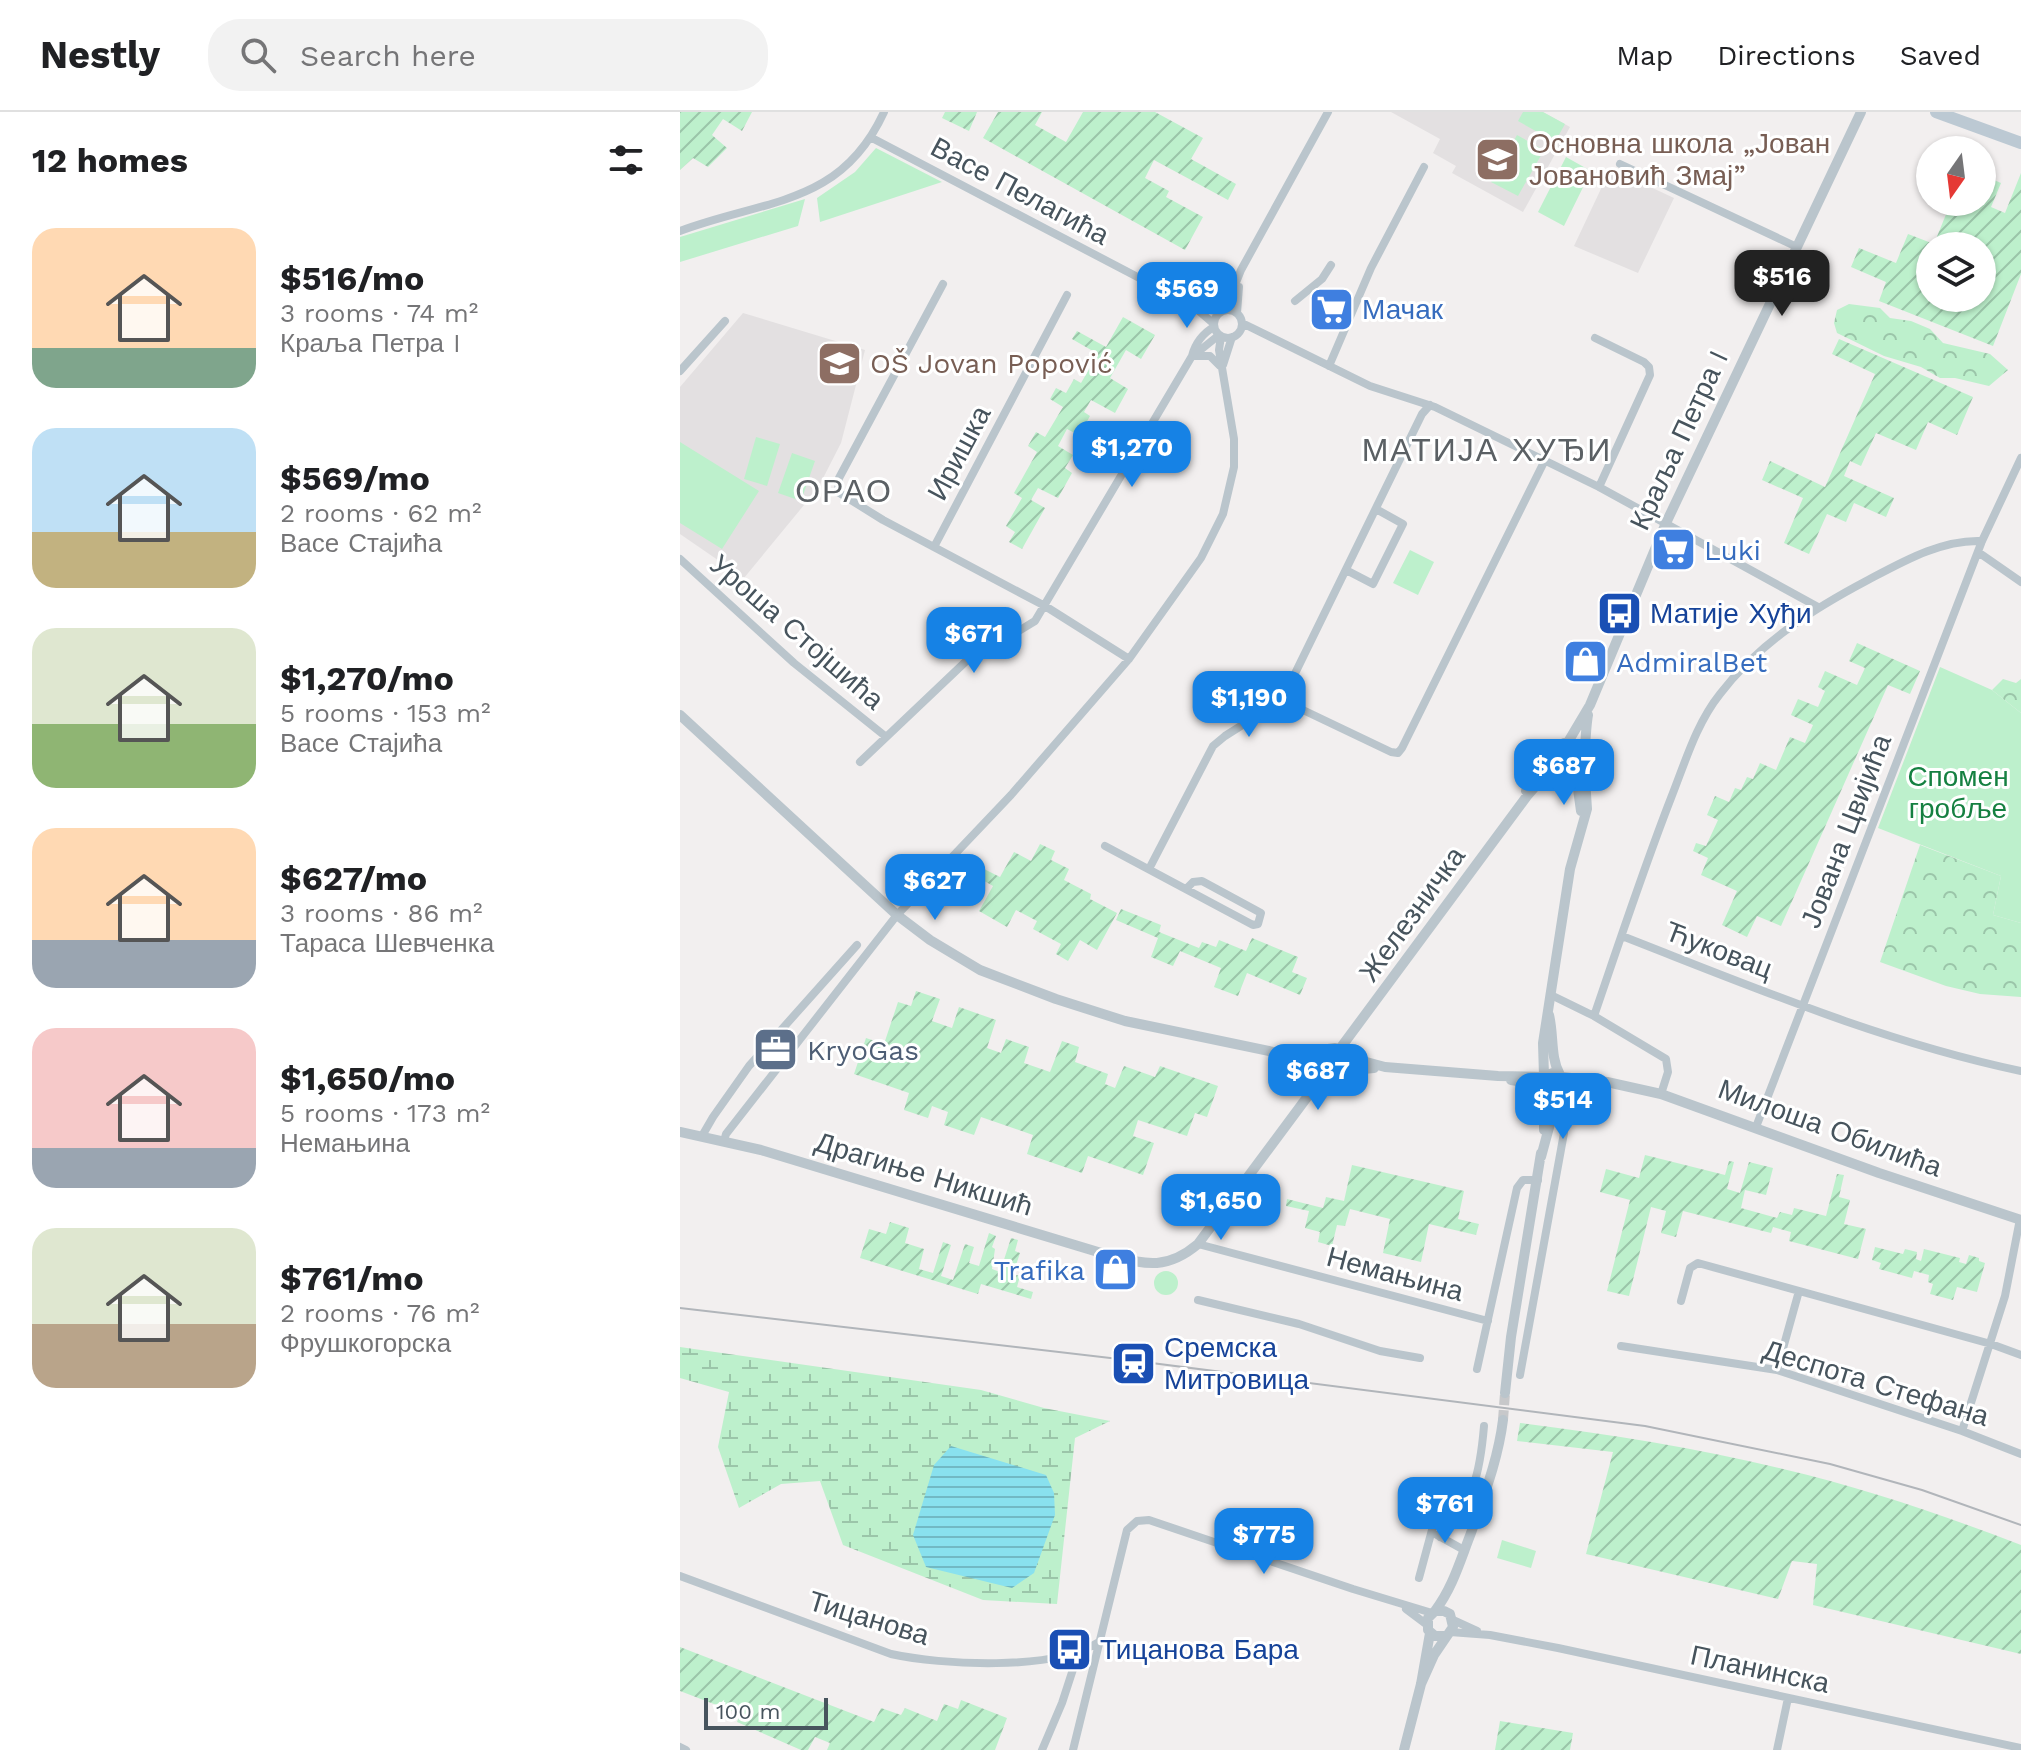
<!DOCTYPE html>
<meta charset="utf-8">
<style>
body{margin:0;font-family:"Work Sans",sans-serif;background:#f2f2f2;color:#202124;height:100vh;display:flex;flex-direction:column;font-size:30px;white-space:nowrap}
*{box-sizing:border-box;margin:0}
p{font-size:26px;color:#757577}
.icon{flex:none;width:44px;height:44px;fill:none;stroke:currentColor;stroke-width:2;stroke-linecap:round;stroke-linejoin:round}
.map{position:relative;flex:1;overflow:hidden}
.drawer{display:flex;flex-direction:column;background:#fff;width:680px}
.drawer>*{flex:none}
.needle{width:52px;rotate:194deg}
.fabs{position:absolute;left:1236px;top:24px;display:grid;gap:16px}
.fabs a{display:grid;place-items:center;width:80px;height:80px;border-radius:50%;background:#fff;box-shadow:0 2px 6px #0004;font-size:40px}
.scale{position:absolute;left:24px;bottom:20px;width:124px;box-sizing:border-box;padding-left:8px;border:4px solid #47545d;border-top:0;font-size:22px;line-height:28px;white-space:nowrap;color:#47545d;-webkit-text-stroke:6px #fff;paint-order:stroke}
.price{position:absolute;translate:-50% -68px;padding:0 18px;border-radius:16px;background:#1682e5;color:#fff;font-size:26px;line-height:52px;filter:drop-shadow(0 2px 4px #0008)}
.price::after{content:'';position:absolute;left:50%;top:48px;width:24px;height:18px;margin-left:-12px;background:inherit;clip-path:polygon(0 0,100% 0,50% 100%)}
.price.selected{background:#222;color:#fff}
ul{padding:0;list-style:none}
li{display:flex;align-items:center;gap:24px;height:200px;padding:0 32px}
li span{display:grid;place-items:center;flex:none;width:224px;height:160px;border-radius:24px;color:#555}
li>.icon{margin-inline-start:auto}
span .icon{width:96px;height:96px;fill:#fffc;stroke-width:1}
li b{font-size:34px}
h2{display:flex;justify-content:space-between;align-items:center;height:96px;padding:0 32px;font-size:34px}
header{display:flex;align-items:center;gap:48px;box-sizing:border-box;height:112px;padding:0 40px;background:#fff;border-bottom:2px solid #e0e0e0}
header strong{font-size:38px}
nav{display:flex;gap:44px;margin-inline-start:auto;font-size:28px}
.search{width:560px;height:72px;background:#f2f2f2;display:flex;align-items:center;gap:20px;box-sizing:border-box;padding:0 28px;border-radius:32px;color:#757577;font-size:30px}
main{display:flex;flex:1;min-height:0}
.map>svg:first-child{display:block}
.education{fill:#e3e0e1}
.green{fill:#bdf0cc}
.forest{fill:url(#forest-crowns)}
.wetland{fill:url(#wetland-marsh)}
.garden{fill:url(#garden-furrows);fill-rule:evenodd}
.water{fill:url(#water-rules)}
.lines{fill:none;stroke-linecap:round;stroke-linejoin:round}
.tertiary-tunnel{stroke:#c7c8ca;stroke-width:10;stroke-dasharray:10 5;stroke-linecap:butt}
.minor{stroke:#bac5cc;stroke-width:8}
.tertiary{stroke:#bac5cc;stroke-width:10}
.secondary{stroke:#bcc9d3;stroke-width:12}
.rail{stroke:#b1b5ba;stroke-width:2}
.labels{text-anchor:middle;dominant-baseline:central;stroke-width:6;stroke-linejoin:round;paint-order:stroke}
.education-label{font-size:28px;fill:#785e54;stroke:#fff;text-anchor:start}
.street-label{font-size:28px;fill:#47545d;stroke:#fff}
.shop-label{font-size:28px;fill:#366cbe;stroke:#fff;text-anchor:start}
.transit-label{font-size:28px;fill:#164399;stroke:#fff;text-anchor:start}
.park-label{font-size:28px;fill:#158041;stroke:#fff}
.service-label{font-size:28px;fill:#4e5e75;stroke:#fff;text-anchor:start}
.quarter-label{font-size:32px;letter-spacing:2px;fill:#5b6064;stroke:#fff}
</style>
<header>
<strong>Nestly</strong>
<div class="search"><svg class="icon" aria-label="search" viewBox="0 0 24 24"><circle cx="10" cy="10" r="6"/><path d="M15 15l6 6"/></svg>Search here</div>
<nav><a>Map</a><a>Directions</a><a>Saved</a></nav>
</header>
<main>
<section class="drawer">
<h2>12 homes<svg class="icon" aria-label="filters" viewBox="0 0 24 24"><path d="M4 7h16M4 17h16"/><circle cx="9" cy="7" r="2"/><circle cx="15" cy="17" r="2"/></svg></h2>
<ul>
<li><span style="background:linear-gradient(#ffd9b3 75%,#7fa58c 0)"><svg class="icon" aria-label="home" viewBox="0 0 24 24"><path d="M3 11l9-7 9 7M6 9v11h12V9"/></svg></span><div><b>$516/mo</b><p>3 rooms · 74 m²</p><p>Краља Петра I</p></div></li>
<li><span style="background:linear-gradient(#bfe0f5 65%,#c2b280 0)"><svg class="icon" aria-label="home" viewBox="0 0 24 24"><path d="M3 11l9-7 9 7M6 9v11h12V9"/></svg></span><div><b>$569/mo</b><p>2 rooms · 62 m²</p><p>Васе Стајића</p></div></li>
<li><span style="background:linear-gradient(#dfe7d0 60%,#8fb573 0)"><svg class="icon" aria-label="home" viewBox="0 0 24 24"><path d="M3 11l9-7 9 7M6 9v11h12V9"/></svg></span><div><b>$1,270/mo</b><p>5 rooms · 153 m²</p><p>Васе Стајића</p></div></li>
<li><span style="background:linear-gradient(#ffd9b3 70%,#9aa5b1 0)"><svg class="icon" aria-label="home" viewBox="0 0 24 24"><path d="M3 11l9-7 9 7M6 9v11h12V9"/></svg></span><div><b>$627/mo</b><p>3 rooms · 86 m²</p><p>Тараса Шевченка</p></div></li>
<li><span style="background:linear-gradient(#f6c9c9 75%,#9aa5b1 0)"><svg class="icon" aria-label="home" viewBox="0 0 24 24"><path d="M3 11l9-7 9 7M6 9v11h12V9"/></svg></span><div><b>$1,650/mo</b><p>5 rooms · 173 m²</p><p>Немањина</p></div></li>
<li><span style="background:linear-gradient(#dfe7d0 60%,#b9a48a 0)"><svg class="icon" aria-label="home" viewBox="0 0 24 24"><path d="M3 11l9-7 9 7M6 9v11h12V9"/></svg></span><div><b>$761/mo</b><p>2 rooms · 76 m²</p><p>Фрушкогорска</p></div></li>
</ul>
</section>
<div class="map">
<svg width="1341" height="1638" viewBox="0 0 1341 1638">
<defs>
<pattern id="forest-crowns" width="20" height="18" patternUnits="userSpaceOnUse" patternTransform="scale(2)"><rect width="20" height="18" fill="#bdf0cc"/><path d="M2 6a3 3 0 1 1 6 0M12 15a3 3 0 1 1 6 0" fill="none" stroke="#9bc5a9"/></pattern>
<pattern id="wetland-marsh" width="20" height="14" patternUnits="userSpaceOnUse" patternTransform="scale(2)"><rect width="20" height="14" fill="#bdf0cc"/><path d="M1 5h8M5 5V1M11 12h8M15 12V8" fill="none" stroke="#9bc5a9"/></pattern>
<pattern id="garden-furrows" width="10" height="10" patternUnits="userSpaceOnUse" patternTransform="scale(2)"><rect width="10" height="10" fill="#bdf0cc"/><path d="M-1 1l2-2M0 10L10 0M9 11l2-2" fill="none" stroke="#9bc5a9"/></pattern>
<pattern id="water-rules" width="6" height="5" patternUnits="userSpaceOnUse" patternTransform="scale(2)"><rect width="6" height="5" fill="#89e1ee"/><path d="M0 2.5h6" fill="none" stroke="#72b9c4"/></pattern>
</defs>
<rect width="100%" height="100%" fill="#f2efef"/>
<path class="education" d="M711,0H863L890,15L843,100L772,61L776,54L753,41L760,27Z
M936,59L994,86L958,161L894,134L927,64Z
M63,201L185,238L161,331L138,376L64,466L0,422V275Z"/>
<path class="green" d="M843,0H863L885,12L875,30L838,9Z
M837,23L864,38L838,84L811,70Z
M196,36L262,70L140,110L137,86L175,60Z
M886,45L911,59L884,114L858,100Z
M125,87L118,114L0,150V125Z
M76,325L100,332L87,374L64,367Z
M0,330L79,379L42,437L0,411Z
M112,341L135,349L121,389L98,381Z
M730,438L754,450L738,483L713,471Z
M1260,555L1312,578L1341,601V811L1313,803L1321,764L1198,716Z
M474 1171a12 12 0 1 1 24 0a12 12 0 1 1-24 0Z
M822,1428L856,1439L851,1456L817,1446Z"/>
<path class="forest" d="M1169,192L1200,196L1210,206L1231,209L1250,217L1263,231L1310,242L1328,258L1309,274L1275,266H1260L1241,255L1204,244L1157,221L1154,211L1157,198Z
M1323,567L1336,571L1341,567V601L1312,578Z
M1240,733L1321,764L1313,803L1341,811V885L1300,882L1266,874L1200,850Z"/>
<path class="wetland" d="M0,1235L301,1278L364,1296L430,1309L395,1326L377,1492L303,1488L163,1433L140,1369L101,1372L59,1396L38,1335L49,1280L0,1266Z"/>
<path class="garden" d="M0,0H72L62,19L43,7L32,23L47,36L28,55L13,46L0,58Z
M265,0H297L289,19L262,6Z
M318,0H362L355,13L386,30L403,0H475L523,26L511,47L556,72L548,88L474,48L465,66L489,79L486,85L523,105L505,138L303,26Z
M1341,61V162L1313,234L1199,189L1206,170L1171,155L1179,136L1216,151L1228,122L1254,132L1271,90H1302V63L1321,71L1311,95L1325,101ZM1250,134H1302V186H1250Z
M443,205L475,223L461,247L446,238L430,266L448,277L435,301L411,288L404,300L410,304L405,313L415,319L410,329L387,317L378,334L393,343L385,356L392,361L378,386L358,376L351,388L365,396L342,437L329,430L335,420L326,414L342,386L334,381L357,340L348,334L356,320L365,325L383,295L370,287L376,276L386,281L394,267L401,271L418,242L392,227L397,219L426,235Z
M1159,227L1293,285L1277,323L1248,310L1236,338L1196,321L1181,354L1170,349L1164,364L1214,386L1206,405L1174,391L1166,410L1147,402L1129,442L1104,431L1123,386L1082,368L1090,349L1145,375L1195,262L1152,242Z
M1177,531L1240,559L1230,582L1208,573L1101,814L1077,804L1067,825L1042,813L1057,779L1021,763L1028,746L1013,739L1016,731L1026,734L1038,708L1027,703L1035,684L1049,690L1055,676L1061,678L1067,665L1073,667L1080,651L1096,658L1110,625L1125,631L1133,613L1111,603L1118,587L1138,595L1145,579L1138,575L1145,559L1177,573L1185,556L1169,549Z
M360,732L375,739L371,748L389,757L384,768L411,782L410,787L437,801L417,838L400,828L388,849L376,842L381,832L353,817L357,809L336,798L327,815L299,799L313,774L299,766L304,757L320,765L334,740L351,749Z
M441,797L481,813L479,820L519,836L522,830L536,835L539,828L566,839L572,826L618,845L612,860L627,866L620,883L567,861L558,884L534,875L541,856L500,839L493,854L471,845L478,826L436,808Z
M236,879L260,887L252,909L272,916L279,895L316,908L307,936L321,941L326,927L349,935L344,951L370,960L382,929L399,935L395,950L428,962L425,972L435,976L444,954L475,965L480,954L538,974L527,1005L515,1001L507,1024L458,1008L453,1024L474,1031L463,1063L408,1044L402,1061L347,1042L353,1023L301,1005L294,1023L264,1013L268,1000L252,994L248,1006L224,998L229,981L174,962L186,926L204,932L218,890L231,894Z
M965,1043L1045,1063L1049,1049L1054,1050L1047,1077L1060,1081L1069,1050L1093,1056L1086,1083L1065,1078L1061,1096L1097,1106L1100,1100L1112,1103L1114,1096L1146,1104L1157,1062L1164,1063L1159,1085L1170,1088L1164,1112L1186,1117L1178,1147L1109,1129L1111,1120L1093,1115L1091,1121L1003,1099L996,1125L981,1121L986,1099L971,1095L949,1184L927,1179L950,1088L920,1080L926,1057L959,1066Z
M672,1053L784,1079L778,1107L799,1112L796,1123L749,1112L741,1150L703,1141L710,1107L670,1097L665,1114L657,1113L652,1134L638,1130L640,1120L625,1116L629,1099L606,1094L607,1087L643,1096L646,1085L664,1089Z
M210,1110L229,1116L225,1131L244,1137L239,1157L253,1161L263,1130L271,1133L261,1164L273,1168L285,1132L294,1135L289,1151L299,1154L309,1121L316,1124L312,1135L315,1137L312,1157L320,1160L331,1126L338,1128L335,1139L340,1141L333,1162L340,1164L337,1175L353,1180L351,1187L301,1172L298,1182L180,1146L189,1117L206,1122Z
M1195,1135L1223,1142L1225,1137L1237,1140L1236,1147L1241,1149L1244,1137L1280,1146L1279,1150L1286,1152L1289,1143L1299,1146V1149L1305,1151L1297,1180L1277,1175L1273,1188L1250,1182L1253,1172L1248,1170L1249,1163L1234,1159L1232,1166L1199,1157L1201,1151L1192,1148Z
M840,1311C928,1322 1017,1336 1103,1357C1184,1376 1263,1403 1341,1433V1542L1133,1493L1137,1452L1112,1449L1098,1487L906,1442L933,1340L837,1329Z
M0,1535L194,1610L201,1596L221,1603L225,1596L257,1609L264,1592L278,1597L281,1588L327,1606L315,1638H147L150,1631L135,1625L128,1638H121L57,1610L60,1602L0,1579Z
M820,1609L893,1621L890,1638H815Z"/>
<path class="water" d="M271,1334L366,1363L374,1381L375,1403L354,1461L332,1476L246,1455L233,1423L254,1353Z"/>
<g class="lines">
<path class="tertiary-tunnel" d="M823,1308L825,1281"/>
<path class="minor" d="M192,26L511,193L540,200
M940,52L1117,135
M0,119C85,87 161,94 204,0
M263,172L159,366L158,380L203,408L365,494L449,547
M615,189L642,167L651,153
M512,193L534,212
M545,198L561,158L648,0
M534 212a14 14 0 1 1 28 0a14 14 0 1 1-28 0Z
M557,201L559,175
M562,211L690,274L755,295L919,375L1138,495
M915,226L964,250L969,255L970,263L919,375
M512,244H530L540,254
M513,244L539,223
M543,253L552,225
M649,254L691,156L744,55
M0,259L45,209
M254,435L387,183
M1298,440L1341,470
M0,447L114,551L205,624
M666,458L693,472L723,412L696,397
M602,588L742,302L750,293
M180,650L300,536L332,523L355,509L512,244C515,232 523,221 534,215
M425,734L573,813L578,812L581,801L522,769L513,770L506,777
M469,757L533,634L545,624L602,588L711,640L718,641L722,636L865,348
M942,824C1073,875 1203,930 1341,959
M871,883L914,904L986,947L988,960L981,982
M914,904C939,831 963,758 991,686C1005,651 1016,612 1040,582C1079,531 1133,497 1188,468C1222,450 1262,427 1302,429
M1076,1015L1302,429L1341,346
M22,1024L33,1005L69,954L177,833
M44,1029L46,1022L217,803L331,683L449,547L521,446L543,402L554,355V327L539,238L541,224
M518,1132L808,1209
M518,1188L619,1212L700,1239L740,1246
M1001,1189L1010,1156L1018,1151L1311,1232L1341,1243
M941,1234L1097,1258L1282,1319L1341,1342
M797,1257L837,1076L843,1068H858
M1097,1258L1119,1179
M840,1263L884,1021
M1282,1319L1325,1184L1340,1107
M757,1423L784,1438
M760,1425C794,1388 800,1362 804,1314
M0,1464L211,1542C261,1553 373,1559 417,1531
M739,1466L759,1392
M726,1497L746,1512
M773,1508L797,1519
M770,1520L810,1523L878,1536L1341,1636
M0,1635L6,1638
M362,1638L382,1591L398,1542
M393,1638L447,1418L457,1409L469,1408L673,1477L752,1501
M1097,1638L1108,1586"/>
<path class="tertiary" d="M0,603L217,803L250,828L300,858L376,887L445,909L608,943L639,954
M888,630L910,593L986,411L1181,0
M873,644C874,659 886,666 900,658C906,649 905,618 908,603
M888,662L897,670L901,699
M846,679L855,663L873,644L877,636L884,631H893
M869,903C874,923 870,945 880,963
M659,938L847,684L860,669L884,661
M613,942L655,936L664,944L665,952L661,959L649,962L642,958L639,946L643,939
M664,944L705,955L818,964L863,965L873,961L880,963L885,969V977L874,997L861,1045
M661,959L694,956
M864,964L863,931L890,757L907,697L904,651
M882,965L927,970L981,982L1199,1061L1341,1108
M831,968L844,970L860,980
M864,1018V984
M0,1020L81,1038L428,1143C465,1152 486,1159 518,1132L645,961
M825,1281L831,1225L861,1041
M755,1499C773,1475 780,1449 791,1421C804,1383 818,1348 823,1308
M741,1572L754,1543L773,1515L770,1502L764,1499H755L748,1506V1518L755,1524H765
M724,1638L741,1572L750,1521"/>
<path class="secondary" d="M1256,0L1341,31"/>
<path class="rail" d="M0,1196L456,1249L965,1314L1150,1352L1242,1378L1341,1413"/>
</g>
<defs>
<symbol id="school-square" viewBox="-11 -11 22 22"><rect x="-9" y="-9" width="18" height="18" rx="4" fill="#8d6e63" stroke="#fff"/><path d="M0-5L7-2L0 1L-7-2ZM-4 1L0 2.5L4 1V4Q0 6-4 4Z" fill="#fff"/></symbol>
<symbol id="supermarket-square" viewBox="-11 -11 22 22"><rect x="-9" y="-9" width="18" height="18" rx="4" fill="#3f7fe0" stroke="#fff"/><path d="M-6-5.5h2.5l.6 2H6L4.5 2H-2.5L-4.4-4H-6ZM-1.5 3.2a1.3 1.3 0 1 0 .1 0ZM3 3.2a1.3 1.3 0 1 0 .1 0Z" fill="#fff"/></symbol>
<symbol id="bus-square" viewBox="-11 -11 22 22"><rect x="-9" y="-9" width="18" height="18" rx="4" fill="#1a4fb4" stroke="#fff"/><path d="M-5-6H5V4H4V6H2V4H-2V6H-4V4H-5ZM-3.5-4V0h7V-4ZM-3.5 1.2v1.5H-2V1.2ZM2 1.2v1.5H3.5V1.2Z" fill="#fff"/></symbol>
<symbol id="shop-square" viewBox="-11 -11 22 22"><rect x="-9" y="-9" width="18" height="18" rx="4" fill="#3f7fe0" stroke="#fff"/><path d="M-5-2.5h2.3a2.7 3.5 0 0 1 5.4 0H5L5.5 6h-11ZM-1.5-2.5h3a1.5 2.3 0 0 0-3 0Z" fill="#fff"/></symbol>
<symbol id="office-square" viewBox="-11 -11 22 22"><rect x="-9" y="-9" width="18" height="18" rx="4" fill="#5c6f8a" stroke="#fff"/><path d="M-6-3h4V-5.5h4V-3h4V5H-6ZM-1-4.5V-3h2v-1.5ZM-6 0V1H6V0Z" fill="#fff"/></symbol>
<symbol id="station-square" viewBox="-11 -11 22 22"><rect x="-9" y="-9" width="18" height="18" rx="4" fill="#1a4fb4" stroke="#fff"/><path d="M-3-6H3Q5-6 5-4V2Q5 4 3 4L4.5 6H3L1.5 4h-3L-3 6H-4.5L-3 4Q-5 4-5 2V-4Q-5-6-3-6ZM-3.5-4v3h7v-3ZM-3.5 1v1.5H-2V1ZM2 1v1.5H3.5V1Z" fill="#fff"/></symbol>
</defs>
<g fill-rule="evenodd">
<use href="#school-square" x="792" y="22" width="51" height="51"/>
<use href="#supermarket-square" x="626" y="172" width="51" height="51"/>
<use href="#school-square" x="134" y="226" width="51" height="51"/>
<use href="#supermarket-square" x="968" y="412" width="51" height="51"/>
<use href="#bus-square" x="914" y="476" width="51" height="51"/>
<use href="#shop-square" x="880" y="524" width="51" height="51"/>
<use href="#office-square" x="70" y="912" width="51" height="51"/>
<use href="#shop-square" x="410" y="1132" width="51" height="51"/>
<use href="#station-square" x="428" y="1226" width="51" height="51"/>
<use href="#bus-square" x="364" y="1512" width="51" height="51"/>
</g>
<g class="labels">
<g class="education-label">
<text x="849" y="31">Основна школа „Јован<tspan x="849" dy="32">Јовановић Змај”</tspan></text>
<text x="190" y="251">OŠ Jovan Popović</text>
</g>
<g class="street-label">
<text transform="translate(340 79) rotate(28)">Васе Пелагића</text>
<text transform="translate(999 328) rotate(-65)">Краља Петра I</text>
<text transform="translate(279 341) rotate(-62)">Иришка</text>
<text transform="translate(117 520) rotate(41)">Уроша Стојшића</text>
<text transform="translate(1166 719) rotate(-69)">Јована Цвијића</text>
<text transform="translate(732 802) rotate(-54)">Железничка</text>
<text transform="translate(1039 838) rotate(21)">Ћуковац</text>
<text transform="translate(1150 1016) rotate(20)">Милоша Обилића</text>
<text transform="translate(244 1062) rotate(17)">Драгиње Никшић</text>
<text transform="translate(715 1162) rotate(15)">Немањина</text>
<text transform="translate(1196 1271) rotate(17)">Деспота Стефана</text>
<text transform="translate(189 1506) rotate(17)">Тицанова</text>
<text transform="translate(1080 1557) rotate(12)">Планинска</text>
</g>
<g class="shop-label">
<text x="682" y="197">Мачак</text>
<text x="1024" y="438">Luki</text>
<text x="936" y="550">AdmiralBet</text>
<text x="405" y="1158" text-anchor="end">Trafika</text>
</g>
<g class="transit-label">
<text x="970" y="501">Матије Хуђи</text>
<text x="484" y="1235">Сремска<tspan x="484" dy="32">Митровица</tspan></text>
<text x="420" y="1537">Тицанова Бара</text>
</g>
<g class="park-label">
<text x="1278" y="664">Спомен<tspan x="1278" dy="32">гробље</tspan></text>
</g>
<g class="service-label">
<text x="127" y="938">KryoGas</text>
</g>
<g class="quarter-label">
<text x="807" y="338">МАТИЈА ХУЂИ</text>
<text x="164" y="379">ОРАО</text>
</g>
</g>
</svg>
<div class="fabs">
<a><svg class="needle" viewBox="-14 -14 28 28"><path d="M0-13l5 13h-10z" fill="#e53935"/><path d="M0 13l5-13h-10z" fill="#757577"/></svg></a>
<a><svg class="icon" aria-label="layers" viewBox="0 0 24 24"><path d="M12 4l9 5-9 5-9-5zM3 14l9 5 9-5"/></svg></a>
</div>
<div class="scale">100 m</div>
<b class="price selected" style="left:1102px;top:206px">$516</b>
<b class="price" style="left:507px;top:218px">$569</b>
<b class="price" style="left:452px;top:377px">$1,270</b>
<b class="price" style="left:294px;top:563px">$671</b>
<b class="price" style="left:569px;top:627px">$1,190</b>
<b class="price" style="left:884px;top:695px">$687</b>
<b class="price" style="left:255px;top:810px">$627</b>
<b class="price" style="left:638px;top:1000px">$687</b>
<b class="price" style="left:883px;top:1029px">$514</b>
<b class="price" style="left:541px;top:1130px">$1,650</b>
<b class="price" style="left:765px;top:1433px">$761</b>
<b class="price" style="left:584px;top:1464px">$775</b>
</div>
</main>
